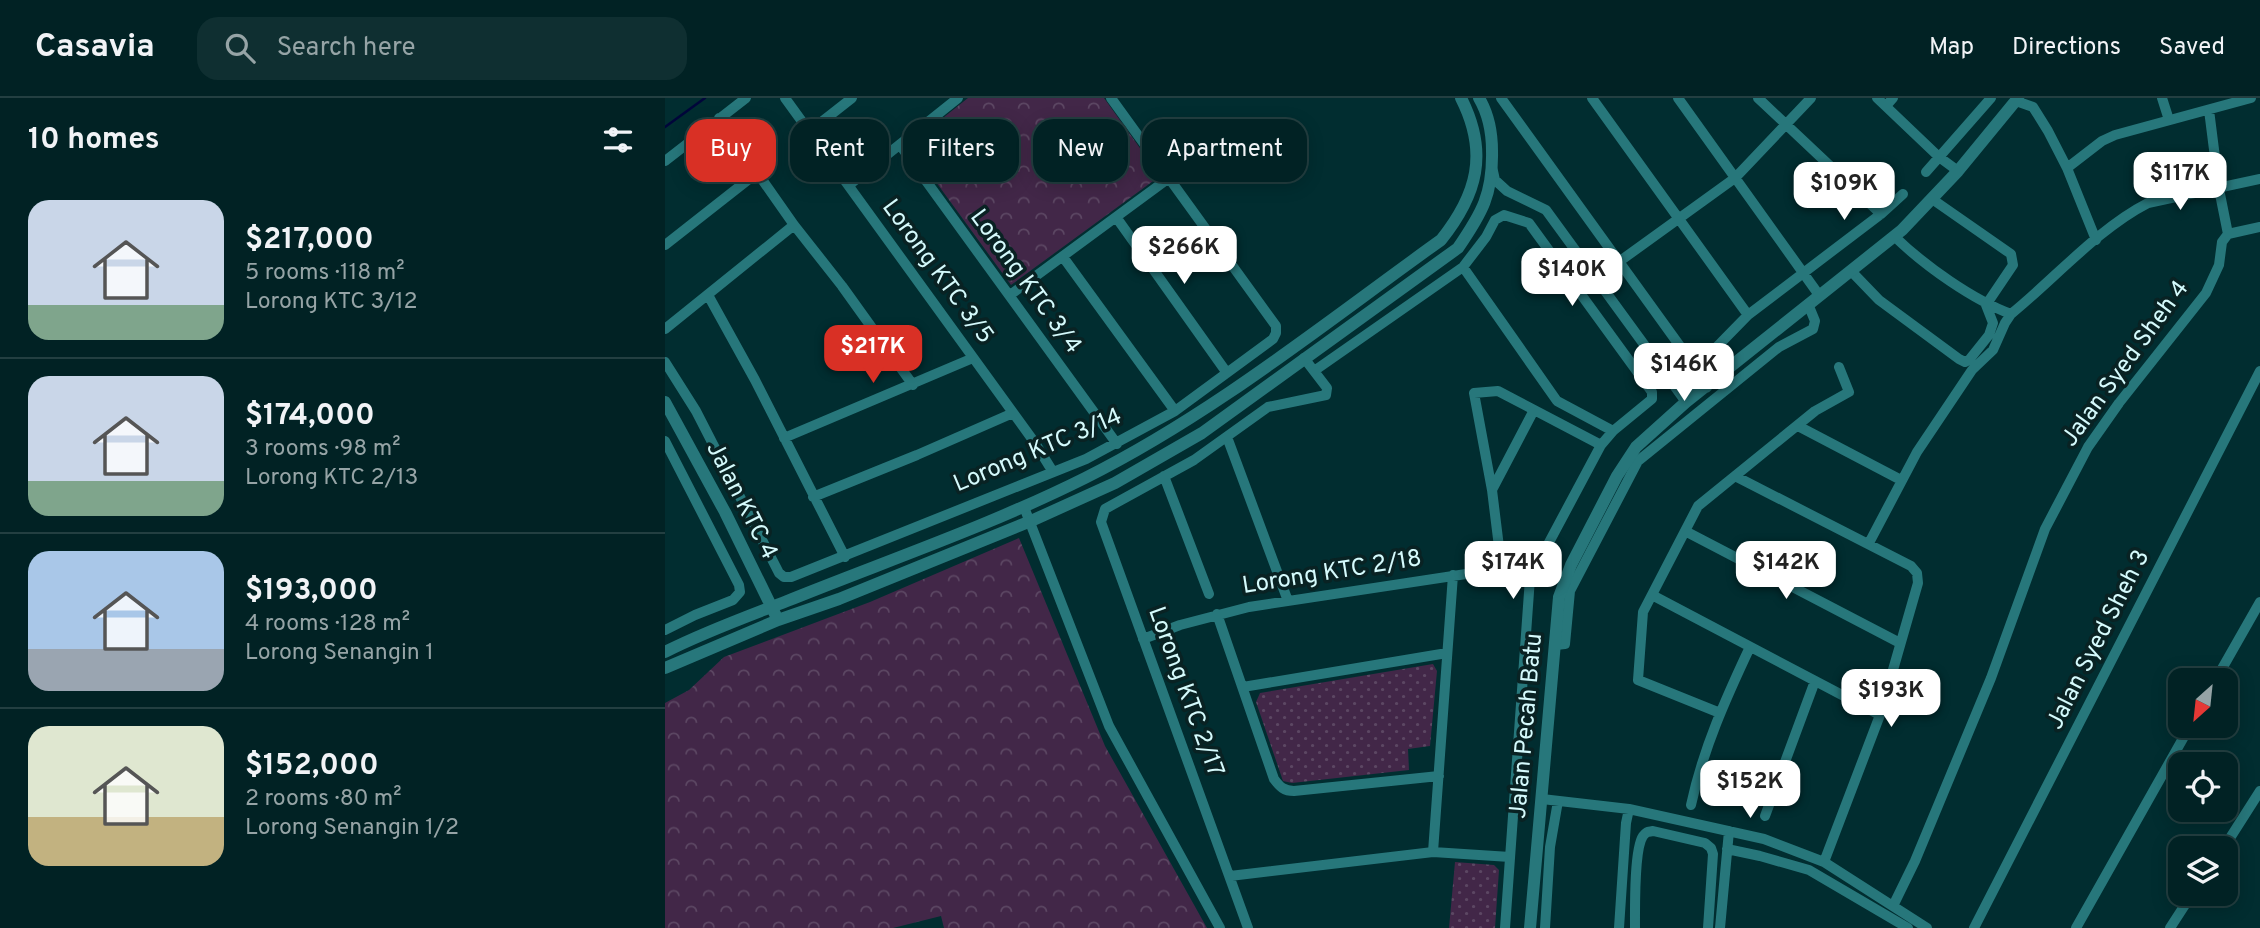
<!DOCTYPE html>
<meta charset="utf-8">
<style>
body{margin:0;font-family:Overpass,sans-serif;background:#0f2f31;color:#f1f3f6;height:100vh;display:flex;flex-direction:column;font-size:26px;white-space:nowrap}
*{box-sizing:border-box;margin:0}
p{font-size:23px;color:#96a4a6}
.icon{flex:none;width:38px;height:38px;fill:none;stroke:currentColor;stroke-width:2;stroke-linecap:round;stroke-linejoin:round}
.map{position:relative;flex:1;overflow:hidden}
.drawer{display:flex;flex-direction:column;background:#012224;width:665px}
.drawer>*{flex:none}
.top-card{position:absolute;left:21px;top:21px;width:665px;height:63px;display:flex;gap:14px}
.needle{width:46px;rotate:207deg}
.fabs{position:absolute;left:1503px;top:570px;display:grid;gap:14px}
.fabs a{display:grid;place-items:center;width:70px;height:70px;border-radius:14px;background:#012224;box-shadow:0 4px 18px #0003,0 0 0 2px #233f41;font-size:35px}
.price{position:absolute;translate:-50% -60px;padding:0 16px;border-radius:14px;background:#fff;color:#222;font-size:23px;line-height:46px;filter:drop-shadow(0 2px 4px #0008)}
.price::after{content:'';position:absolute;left:50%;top:42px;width:21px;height:16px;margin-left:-10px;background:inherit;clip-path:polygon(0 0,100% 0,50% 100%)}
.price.on{background:#d93025;color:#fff}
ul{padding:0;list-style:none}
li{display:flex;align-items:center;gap:21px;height:175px;padding:0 28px}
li+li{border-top:2px solid #233f41}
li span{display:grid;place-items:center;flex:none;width:196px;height:140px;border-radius:21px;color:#555}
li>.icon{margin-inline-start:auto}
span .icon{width:84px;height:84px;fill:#fffc;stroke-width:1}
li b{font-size:30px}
h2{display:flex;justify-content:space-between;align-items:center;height:84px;padding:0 28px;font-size:30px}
.tag{padding:0 24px;border-radius:21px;background:#012224;box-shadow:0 4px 18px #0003,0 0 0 2px #233f41;font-size:24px;line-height:63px}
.tag.on{background:#d93025;color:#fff}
header{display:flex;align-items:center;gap:42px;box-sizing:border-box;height:98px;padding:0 35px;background:#012224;border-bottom:2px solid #233f41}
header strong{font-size:33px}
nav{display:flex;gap:38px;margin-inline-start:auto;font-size:24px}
.search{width:490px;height:63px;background:#0f2f31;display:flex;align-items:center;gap:18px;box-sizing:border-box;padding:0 24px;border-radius:21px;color:#96a4a6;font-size:26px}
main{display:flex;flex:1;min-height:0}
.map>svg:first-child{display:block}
.grass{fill:url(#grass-dots)}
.forest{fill:url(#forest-crowns)}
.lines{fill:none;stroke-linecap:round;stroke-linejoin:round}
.stream{stroke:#00053a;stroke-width:2.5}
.minor{stroke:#27777b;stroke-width:10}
.tertiary{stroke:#27777b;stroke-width:12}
.labels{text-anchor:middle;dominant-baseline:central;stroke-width:7;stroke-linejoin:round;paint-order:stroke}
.street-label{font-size:24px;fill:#d5fafc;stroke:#092223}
</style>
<header>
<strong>Casavia</strong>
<div class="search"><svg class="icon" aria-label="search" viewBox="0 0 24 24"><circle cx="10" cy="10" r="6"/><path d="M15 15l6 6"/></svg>Search here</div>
<nav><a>Map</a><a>Directions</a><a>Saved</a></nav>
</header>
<main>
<section class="drawer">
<h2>10 homes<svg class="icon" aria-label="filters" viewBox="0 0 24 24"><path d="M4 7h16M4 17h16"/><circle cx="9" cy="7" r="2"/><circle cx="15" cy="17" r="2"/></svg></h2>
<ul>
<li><span style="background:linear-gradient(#c9d6e8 75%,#7fa58c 0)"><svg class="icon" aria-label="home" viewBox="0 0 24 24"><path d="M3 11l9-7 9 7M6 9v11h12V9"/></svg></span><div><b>$217,000</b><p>5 rooms · 118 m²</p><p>Lorong KTC 3/12</p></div></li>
<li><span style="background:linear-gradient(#c9d6e8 75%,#7fa58c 0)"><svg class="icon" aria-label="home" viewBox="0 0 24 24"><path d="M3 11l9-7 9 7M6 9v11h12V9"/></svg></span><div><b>$174,000</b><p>3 rooms · 98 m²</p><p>Lorong KTC 2/13</p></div></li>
<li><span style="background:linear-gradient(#a9c7e8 70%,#9aa5b1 0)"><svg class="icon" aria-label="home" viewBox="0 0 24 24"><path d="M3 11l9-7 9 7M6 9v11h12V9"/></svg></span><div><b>$193,000</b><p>4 rooms · 128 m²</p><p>Lorong Senangin 1</p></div></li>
<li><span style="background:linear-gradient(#dfe7d0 65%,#c2b280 0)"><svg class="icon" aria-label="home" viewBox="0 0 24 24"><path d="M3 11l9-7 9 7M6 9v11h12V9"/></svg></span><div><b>$152,000</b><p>2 rooms · 80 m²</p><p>Lorong Senangin 1/2</p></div></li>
</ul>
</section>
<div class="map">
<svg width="1595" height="830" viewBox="0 0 1595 830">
<defs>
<pattern id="grass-dots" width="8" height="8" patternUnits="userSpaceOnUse" patternTransform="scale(1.75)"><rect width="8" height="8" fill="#422748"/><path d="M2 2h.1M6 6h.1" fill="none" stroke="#5c4763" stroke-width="1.8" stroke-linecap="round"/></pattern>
<pattern id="forest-crowns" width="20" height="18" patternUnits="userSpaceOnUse" patternTransform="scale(1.75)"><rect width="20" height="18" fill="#422748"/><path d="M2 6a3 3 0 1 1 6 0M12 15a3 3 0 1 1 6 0" fill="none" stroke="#5c4763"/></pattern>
</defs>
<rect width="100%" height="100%" fill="#012d30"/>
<path class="grass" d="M768,566L772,573L765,648L743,651L744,672L627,685L618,683L591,604L595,595Z
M790,764L829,767L834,772L830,830H784Z"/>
<path class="forest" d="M303,0H439L495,78L346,187L244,47Z
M354,440L440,648L542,830H279L276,818L228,830H0V605L24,592L59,559L205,504Z"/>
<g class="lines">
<path class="stream" d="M0,29L40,0"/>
<path class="minor" d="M120,0L370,345L388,374
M836,0L1025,262L1031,265L1037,264L1083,217L1216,116L1238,96
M927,0L1083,217
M1013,0L1154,197
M1093,0L1216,116
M1212,0L1274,59L1293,73
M1497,0L1504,22
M1351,3L1368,9L1383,33L1402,70L1431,142
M1221,8L1228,0
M1544,12L1554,91L1563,136
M54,20L129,127L177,188L248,287
M145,33L187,0
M235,47L452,346
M0,63L81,0
M1402,70L1437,43L1450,37L1586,0
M828,73L830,82L842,93L881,112L1021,304
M1261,74L1326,0
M184,87L293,0
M451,119L562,275
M1563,136L1595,129
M1230,139C1260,168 1308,202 1346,216
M0,147L93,74
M398,159L510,313
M955,163L1070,80L1146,0
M798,169L892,303L948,333
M1187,174L1214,202L1294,261L1300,264L1304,262L1324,237L1328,225L1321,207L1348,167L1346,156L1267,101
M43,197L90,282L180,459
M345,197L504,80
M0,231L129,127
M0,264L31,313L114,475L119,479H126L421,361L510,313L608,241L611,235V228L446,0
M649,273L798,169L821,139L830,122L839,117L864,125L987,294V301L948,333L936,347L865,480L840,830
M1133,328L1236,382
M562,339L623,503
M119,340L308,260
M0,343L74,487L75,494L68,502L30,517L0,532
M499,378L544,496
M1070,378L1246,468L1252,475L1253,485L1215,617L1159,764
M827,392L869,312
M148,399L252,357L348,315
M359,409L444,628L555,830
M1020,433L1235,545
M1204,445L1252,354L1307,272L1328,252L1340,225L1346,216C1389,181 1434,130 1483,105L1595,81
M834,471L835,457L827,392L809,295L833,293L936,347
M987,497L1215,617
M552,516L609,681C615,689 619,693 629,693L774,678
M478,541L515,527L584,509L834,471L865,480
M891,547L900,546L905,493L973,363L1114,249L1148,231L1150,223L1143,206
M1550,583L1595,504
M578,589L782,555
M1055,615L973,582L978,514L1033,408L1150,313L1184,294L1174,269
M877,701L964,711L1099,741L1159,764L1262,830
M1026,707C1038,651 1061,600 1085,549
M1100,718L1150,583
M1062,751L1095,758L1144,772L1243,830
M1558,751L1595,693
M768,754L788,477
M565,778L768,754L845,759
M1228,808L1250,763L1326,580L1380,431L1423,349L1454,305L1541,195L1554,167L1557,144L1563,136
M583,830L436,424L440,411L529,362L603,309L661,297L662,290L639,260
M880,830L885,749L893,703
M954,830L961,725L964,711
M970,830C970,812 969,751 978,738C982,733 983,734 988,733L1040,745L1046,750L1048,756L1043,830
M1055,830L1064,733
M1309,830L1595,273
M1411,830L1525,628
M1505,830L1527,796"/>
<path class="tertiary" d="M1004,282L1016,287L1041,289
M0,304L60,414L110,516
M0,554C39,534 81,519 122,503C221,463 324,428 420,380C548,316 660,225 776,142C812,97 824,55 796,0
M0,570L113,522L174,501L366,423L450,385L537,335L793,150C817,115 828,96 827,53C827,34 824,17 814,0
M865,830L894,499L906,467L952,378L971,349L1021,304L1237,132L1293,73L1353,0"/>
</g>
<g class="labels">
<g class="street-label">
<text transform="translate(272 174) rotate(54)">Lorong KTC 3/5</text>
<text transform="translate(360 184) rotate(54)">Lorong KTC 3/4</text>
<text transform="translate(1461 266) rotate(-54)">Jalan Syed Sheh 4</text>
<text transform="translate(373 353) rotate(-23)">Lorong KTC 3/14</text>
<text transform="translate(76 403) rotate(63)">Jalan KTC 4</text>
<text transform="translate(667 475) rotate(-9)">Lorong KTC 2/18</text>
<text transform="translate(1434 542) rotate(-63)">Jalan Syed Sheh 3</text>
<text transform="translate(520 594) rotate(70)">Lorong KTC 2/17</text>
<text transform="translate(862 628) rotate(-85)">Jalan Pecah Batu</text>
</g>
</g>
</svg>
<div class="fabs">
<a><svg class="needle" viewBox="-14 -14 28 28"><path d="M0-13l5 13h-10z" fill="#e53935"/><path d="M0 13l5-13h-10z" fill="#96a4a6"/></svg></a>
<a><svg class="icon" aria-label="locate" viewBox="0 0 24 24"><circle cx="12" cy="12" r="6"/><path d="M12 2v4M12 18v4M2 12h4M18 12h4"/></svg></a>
<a><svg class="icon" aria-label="layers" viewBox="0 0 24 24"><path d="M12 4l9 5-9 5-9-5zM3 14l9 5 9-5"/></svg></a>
</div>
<b class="price" style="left:1515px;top:114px">$117K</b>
<b class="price" style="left:1179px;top:124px">$109K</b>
<b class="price" style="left:519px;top:188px">$266K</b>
<b class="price" style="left:907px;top:210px">$140K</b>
<b class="price on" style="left:208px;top:287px">$217K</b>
<b class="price" style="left:1019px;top:305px">$146K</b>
<b class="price" style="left:848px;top:503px">$174K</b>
<b class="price" style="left:1121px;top:503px">$142K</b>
<b class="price" style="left:1226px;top:631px">$193K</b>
<b class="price" style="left:1085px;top:722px">$152K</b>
<div class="top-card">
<a class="tag on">Buy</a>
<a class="tag">Rent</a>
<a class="tag">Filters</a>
<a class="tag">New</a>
<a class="tag">Apartment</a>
</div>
</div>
</main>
